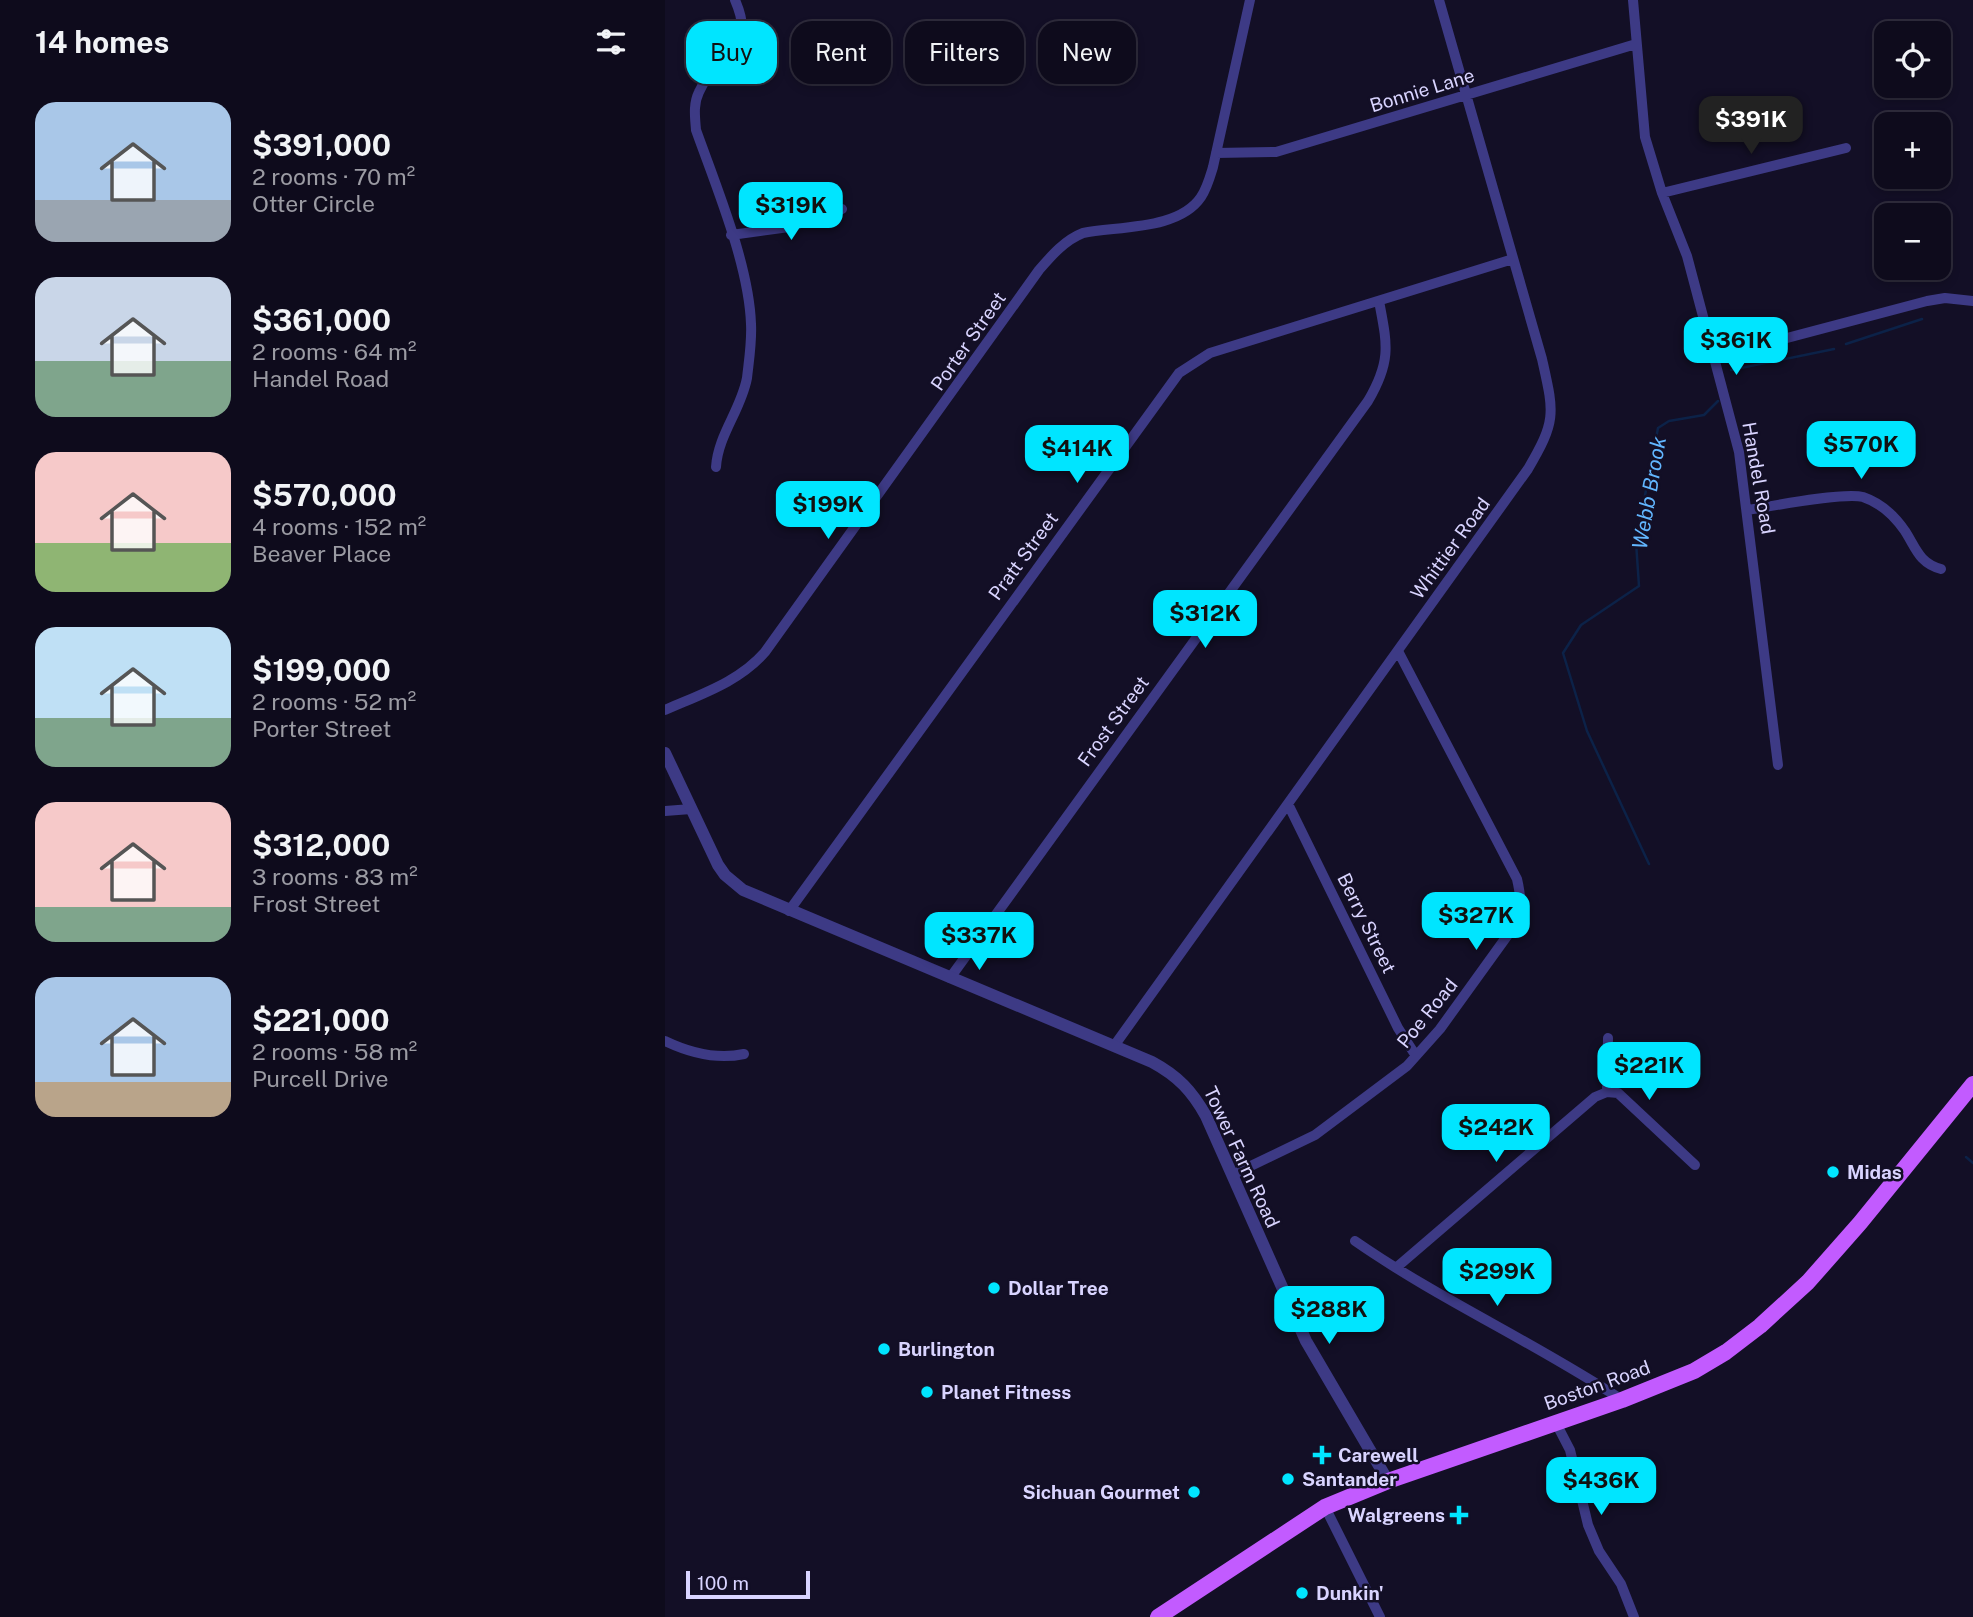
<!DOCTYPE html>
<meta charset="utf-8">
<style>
body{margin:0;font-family:"Public Sans",sans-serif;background:#1c1929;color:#f1f3f6;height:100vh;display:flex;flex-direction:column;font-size:26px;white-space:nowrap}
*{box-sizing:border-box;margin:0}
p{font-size:23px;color:#9b9ba3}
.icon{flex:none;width:38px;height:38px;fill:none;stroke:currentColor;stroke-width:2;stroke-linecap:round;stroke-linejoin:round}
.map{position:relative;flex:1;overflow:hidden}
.sheet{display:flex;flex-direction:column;background:#0e0b1c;width:665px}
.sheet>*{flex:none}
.guide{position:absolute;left:21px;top:21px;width:665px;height:63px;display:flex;gap:14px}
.tools{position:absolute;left:1209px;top:21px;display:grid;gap:14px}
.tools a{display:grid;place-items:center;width:77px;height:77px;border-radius:14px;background:#0e0b1c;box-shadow:0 4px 10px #0003,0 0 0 2px #2e2b3b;font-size:35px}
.scale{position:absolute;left:21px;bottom:18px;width:124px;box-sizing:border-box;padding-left:7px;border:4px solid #d9d4ff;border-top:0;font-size:19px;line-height:24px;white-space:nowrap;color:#d9d4ff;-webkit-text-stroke:5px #130f26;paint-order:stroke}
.price{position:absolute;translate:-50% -60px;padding:0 16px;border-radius:14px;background:#00e5ff;color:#111;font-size:23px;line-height:46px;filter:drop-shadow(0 2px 4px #0008)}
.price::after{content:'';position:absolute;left:50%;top:42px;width:21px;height:16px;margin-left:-10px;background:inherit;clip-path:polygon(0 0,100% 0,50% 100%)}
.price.current{background:#222;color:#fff}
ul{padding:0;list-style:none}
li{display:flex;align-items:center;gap:21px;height:175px;padding:0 35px}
li span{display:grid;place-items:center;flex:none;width:196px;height:140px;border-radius:21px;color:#555}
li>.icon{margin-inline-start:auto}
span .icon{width:84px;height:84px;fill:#fffc;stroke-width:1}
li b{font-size:30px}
h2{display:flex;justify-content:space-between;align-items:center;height:84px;padding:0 35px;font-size:30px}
.pill{padding:0 24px;border-radius:21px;background:#0e0b1c;box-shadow:0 4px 10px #0003,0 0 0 2px #2e2b3b;font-size:24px;line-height:63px}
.pill.current{background:#00e5ff;color:#111}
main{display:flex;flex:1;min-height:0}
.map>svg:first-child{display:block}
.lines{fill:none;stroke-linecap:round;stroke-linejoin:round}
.stream{stroke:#0c2248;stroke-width:2.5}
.minor{stroke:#3d3a85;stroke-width:10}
.tertiary{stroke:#3d3a85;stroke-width:12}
.primary{stroke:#c25bff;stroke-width:16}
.poi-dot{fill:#00e5ff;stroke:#130f26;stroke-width:2.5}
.labels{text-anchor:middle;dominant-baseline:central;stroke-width:5;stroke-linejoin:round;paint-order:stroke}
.street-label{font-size:19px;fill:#d9d4ff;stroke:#130f26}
.poi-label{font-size:19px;font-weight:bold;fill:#d9d4ff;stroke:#130f26;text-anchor:start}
.water-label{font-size:21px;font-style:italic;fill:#62b6ff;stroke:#130f26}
</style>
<main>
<section class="sheet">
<h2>14 homes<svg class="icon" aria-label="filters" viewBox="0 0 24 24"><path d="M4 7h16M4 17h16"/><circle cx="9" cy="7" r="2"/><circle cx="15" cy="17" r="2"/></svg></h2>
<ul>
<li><span style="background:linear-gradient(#a9c7e8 70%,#9aa5b1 0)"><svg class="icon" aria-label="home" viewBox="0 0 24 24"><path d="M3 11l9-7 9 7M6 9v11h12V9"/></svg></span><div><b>$391,000</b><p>2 rooms · 70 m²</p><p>Otter Circle</p></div></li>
<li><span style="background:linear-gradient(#c9d6e8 60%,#7fa58c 0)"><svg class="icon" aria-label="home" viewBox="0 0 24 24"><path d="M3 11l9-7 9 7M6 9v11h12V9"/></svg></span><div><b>$361,000</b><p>2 rooms · 64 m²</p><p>Handel Road</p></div></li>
<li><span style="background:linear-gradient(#f6c9c9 65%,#8fb573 0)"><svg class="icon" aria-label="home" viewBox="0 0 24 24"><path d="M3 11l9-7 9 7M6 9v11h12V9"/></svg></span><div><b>$570,000</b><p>4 rooms · 152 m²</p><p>Beaver Place</p></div></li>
<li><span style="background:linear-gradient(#bfe0f5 65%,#7fa58c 0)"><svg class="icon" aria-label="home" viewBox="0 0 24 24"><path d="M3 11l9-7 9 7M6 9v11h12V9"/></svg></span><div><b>$199,000</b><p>2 rooms · 52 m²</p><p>Porter Street</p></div></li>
<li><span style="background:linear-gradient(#f6c9c9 75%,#7fa58c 0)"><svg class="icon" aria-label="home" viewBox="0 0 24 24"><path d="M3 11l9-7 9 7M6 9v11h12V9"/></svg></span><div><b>$312,000</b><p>3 rooms · 83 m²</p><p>Frost Street</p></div></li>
<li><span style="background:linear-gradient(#a9c7e8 75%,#b9a48a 0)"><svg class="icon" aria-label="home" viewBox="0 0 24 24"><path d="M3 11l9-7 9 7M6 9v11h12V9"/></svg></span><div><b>$221,000</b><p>2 rooms · 58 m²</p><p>Purcell Drive</p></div></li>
</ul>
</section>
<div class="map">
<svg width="1308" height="1617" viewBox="0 0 1308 1617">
<rect width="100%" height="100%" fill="#130f26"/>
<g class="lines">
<path class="stream" d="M1181,344L1257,319
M1066,370L1169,349
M984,864L922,731L898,653L916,625L974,586L971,542L993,428L1004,421L1039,415L1053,401
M1301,1157L1308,1163"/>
<path class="minor" d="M968,0L980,137L997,193L1022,256L1074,452L1113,765
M551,153L611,152L971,44
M997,193L1181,148
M66,235L124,227L177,209
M1050,357L1262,301L1280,298L1308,301
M51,467C53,435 76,410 82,378C84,360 87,342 86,324C84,265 51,186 31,130C30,117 28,104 34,92C51,53 94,55 70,0
M1083,510C1107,506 1179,492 1198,497C1216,503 1229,515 1240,531C1251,548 1254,563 1276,569
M0,710C36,694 74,682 100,652L374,270C387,255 400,240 418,233C454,226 514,230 536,197C542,188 545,177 548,167L585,0
M623,804L733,1028L751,1056
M0,811L26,809
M124,911L514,373L545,353L848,259
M285,978L703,401C727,360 722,344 714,301
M943,1038L942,1092L953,1093L1030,1165
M0,1041C25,1053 51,1060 79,1054
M449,1046L863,469C892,420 889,413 877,359L774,0
M567,1175L650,1135L742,1066L775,1029L850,925C857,909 856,896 852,879L733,651
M690,1241C775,1300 871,1343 957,1400
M732,1267L930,1097L942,1092
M891,1423L905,1450L923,1525L934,1551L956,1584L969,1617
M660,1507L715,1617"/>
<path class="tertiary" d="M0,753L53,865L60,875L78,890L487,1062C513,1076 527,1091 541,1116L641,1341L723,1481"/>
<path class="primary" d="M493,1617L660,1507L723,1481L957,1400L1029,1371L1061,1352L1095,1326L1143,1282L1195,1223L1308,1084"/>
</g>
<g class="poi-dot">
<circle cx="1168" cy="1172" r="7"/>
<circle cx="329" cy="1288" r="7"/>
<circle cx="219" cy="1349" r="7"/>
<circle cx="262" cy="1392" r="7"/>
<path d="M653.5 1444.5h7v7h7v7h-7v7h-7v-7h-7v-7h7z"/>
<circle cx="623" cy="1479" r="7"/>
<circle cx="529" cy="1492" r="7"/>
<path d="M790.5 1504.5h7v7h7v7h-7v7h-7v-7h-7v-7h7z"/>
<circle cx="637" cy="1593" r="7"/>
</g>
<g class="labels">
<g class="street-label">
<text transform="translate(757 90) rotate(-17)">Bonnie Lane</text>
<text transform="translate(303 341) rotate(-55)">Porter Street</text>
<text transform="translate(1094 478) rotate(80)">Handel Road</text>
<text transform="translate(785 548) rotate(-54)">Whittier Road</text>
<text transform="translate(358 556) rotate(-54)">Pratt Street</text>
<text transform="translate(448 721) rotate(-54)">Frost Street</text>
<text transform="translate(702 923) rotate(64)">Berry Street</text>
<text transform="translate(762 1013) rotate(-51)">Poe Road</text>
<text transform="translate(577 1157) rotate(65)">Tower Farm Road</text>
<text transform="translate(932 1385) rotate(-20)">Boston Road</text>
</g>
<g class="poi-label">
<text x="1182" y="1172">Midas</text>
<text x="343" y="1288">Dollar Tree</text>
<text x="233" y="1349">Burlington</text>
<text x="276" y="1392">Planet Fitness</text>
<text x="673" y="1455">Carewell</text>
<text x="637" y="1479">Santander</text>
<text x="515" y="1492" text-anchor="end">Sichuan Gourmet</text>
<text x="780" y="1515" text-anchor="end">Walgreens</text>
<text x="651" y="1593">Dunkin'</text>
</g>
<g class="water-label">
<text transform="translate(984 493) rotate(-80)">Webb Brook</text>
</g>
</g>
</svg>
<div class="tools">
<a><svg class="icon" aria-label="locate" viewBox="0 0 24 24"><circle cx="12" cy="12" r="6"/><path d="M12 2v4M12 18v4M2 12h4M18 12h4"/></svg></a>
<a>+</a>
<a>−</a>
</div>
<div class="scale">100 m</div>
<b class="price current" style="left:1086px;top:156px">$391K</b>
<b class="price" style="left:126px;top:242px">$319K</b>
<b class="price" style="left:1071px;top:377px">$361K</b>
<b class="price" style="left:1196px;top:481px">$570K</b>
<b class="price" style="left:412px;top:485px">$414K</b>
<b class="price" style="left:163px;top:541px">$199K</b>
<b class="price" style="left:540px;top:650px">$312K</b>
<b class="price" style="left:811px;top:952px">$327K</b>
<b class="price" style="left:314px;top:972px">$337K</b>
<b class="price" style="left:984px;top:1102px">$221K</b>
<b class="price" style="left:831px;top:1164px">$242K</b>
<b class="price" style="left:832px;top:1308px">$299K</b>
<b class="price" style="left:664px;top:1346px">$288K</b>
<b class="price" style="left:936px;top:1517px">$436K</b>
<div class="guide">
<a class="pill current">Buy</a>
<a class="pill">Rent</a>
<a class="pill">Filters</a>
<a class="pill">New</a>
</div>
</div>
</main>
